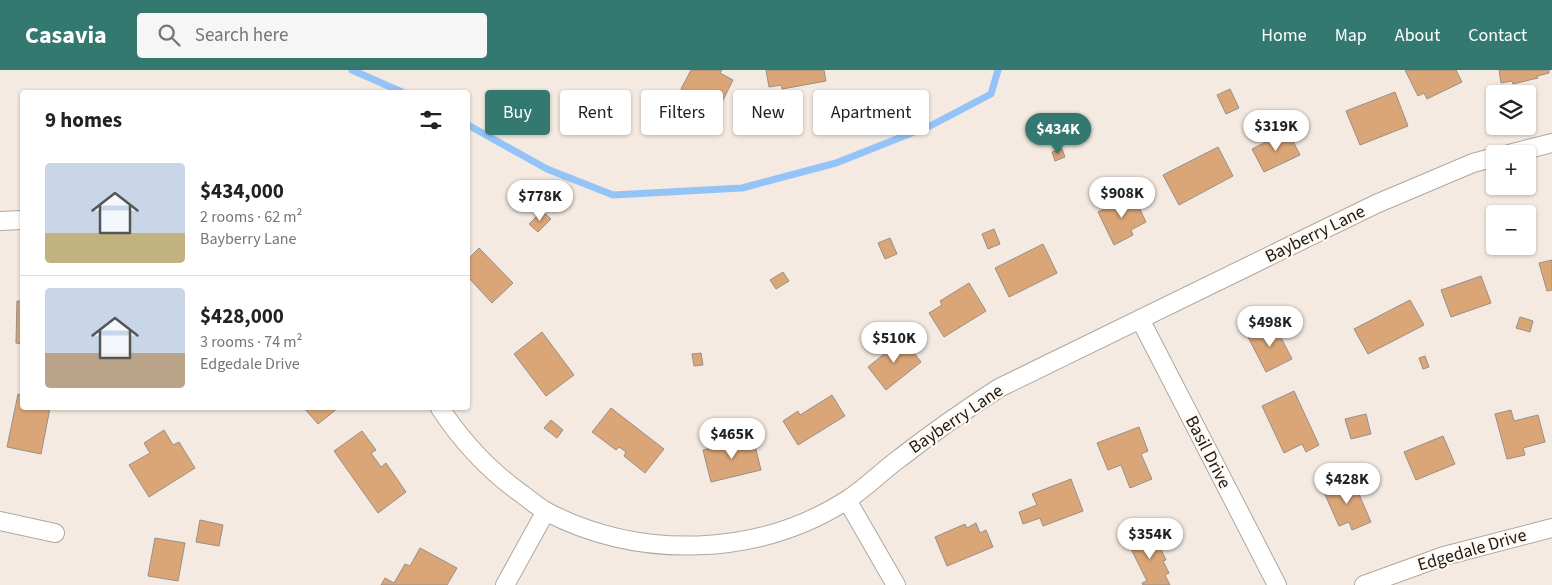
<!DOCTYPE html>
<meta charset="utf-8">
<style>
body{margin:0;font-family:"Source Sans 3",sans-serif;background:#f6f6f6;color:#222;height:100vh;display:flex;flex-direction:column;font-size:19px;white-space:nowrap}
*{box-sizing:border-box;margin:0}
p{font-size:16px;color:#767676}
.icon{flex:none;width:28px;height:28px;fill:none;stroke:currentColor;stroke-width:2;stroke-linecap:round;stroke-linejoin:round}
.map{position:relative;flex:1;overflow:hidden}
.drawer{position:absolute;left:20px;top:20px;width:450px;height:320px;display:flex;flex-direction:column;background:#fff;border-radius:5px;box-shadow:0 1px 4px #0004}
.drawer>*{flex:none}
.top-card{position:absolute;left:485px;top:20px;width:475px;height:45px;display:flex;gap:10px}
.tools{position:absolute;left:1486px;top:15px;display:grid;gap:10px}
.tools a{display:grid;place-items:center;width:50px;height:50px;border-radius:5px;background:#fff;box-shadow:0 1px 4px #0004;font-size:25px}
.price{position:absolute;translate:-50% -42px;padding:0 11px;border-radius:18px;background:#fff;color:#222;font-size:16px;line-height:32px;filter:drop-shadow(0 1px 2px #0008)}
.price::after{content:'';position:absolute;left:50%;top:30px;width:15px;height:11px;margin-left:-8px;background:inherit;clip-path:polygon(0 0,100% 0,50% 100%)}
.price.selected{background:#337970;color:#fff}
ul{padding:0;list-style:none}
li{display:flex;align-items:center;gap:15px;height:125px;padding:0 25px}
li+li{border-top:1px solid #e0e0e0}
li span{display:grid;place-items:center;flex:none;width:140px;height:100px;border-radius:5px;color:#555}
li>.icon{margin-inline-start:auto}
span .icon{width:60px;height:60px;fill:#fffc;stroke-width:1}
li b{font-size:21px}
h2{display:flex;justify-content:space-between;align-items:center;height:60px;padding:0 25px;font-size:21px}
.chip{padding:0 18px;border-radius:5px;background:#fff;box-shadow:0 1px 4px #0004;font-size:18px;line-height:45px}
.chip.selected{background:#337970;color:#fff}
header{display:flex;align-items:center;gap:30px;box-sizing:border-box;height:70px;padding:0 25px;background:#337970;color:#fff}
header strong{font-size:24px}
nav{display:flex;gap:28px;margin-inline-start:auto;font-size:18px}
.search{width:350px;height:45px;background:#f6f6f6;display:flex;align-items:center;gap:12px;box-sizing:border-box;padding:0 18px;border-radius:5px;color:#767676;font-size:19px}
.map>svg:first-child{display:block}
.lines{fill:none;stroke-linecap:round;stroke-linejoin:round}
.stream{stroke:#94c4f7;stroke-width:7}
.building{fill:#dba677;stroke:#988f87}
.minor-casing{stroke:#b0a79e;stroke-width:20}
.minor{stroke:#fff;stroke-width:18}
.labels{text-anchor:middle;dominant-baseline:central;stroke-width:4.5;stroke-linejoin:round;paint-order:stroke}
.street-label{font-size:18px;fill:#1d1a16;stroke:#fff8f3}
</style>
<header>
<strong>Casavia</strong>
<div class="search"><svg class="icon" aria-label="search" viewBox="0 0 24 24"><circle cx="10" cy="10" r="6"/><path d="M15 15l6 6"/></svg>Search here</div>
<nav><a>Home</a><a>Map</a><a>About</a><a>Contact</a></nav>
</header>
<div class="map">
<svg width="1552" height="515" viewBox="0 0 1552 515">
<rect width="100%" height="100%" fill="#f5eae1"/>
<g class="lines">
<path class="stream" d="M352,0L402,22
M468,55L547,99L613,125L742,118L836,93L932,55L991,24L998,0"/>
</g>
<path class="building" d="M691,0H722L720,3L733,10L723,30L713,24L708,33L681,19Z
M766,0H824L826,11L782,19L781,15L769,17Z
M1405,0H1456L1462,12L1427,29L1424,23L1418,26Z
M1499,0H1549V3L1537,6L1538,8L1513,14L1512,11L1501,13Z
M1230,19L1239,38L1226,44L1217,25Z
M1395,22L1408,56L1360,75L1346,41Z
M1288,61L1300,85L1264,102L1252,79Z
M1218,77L1233,106L1179,135L1163,105Z
M1062,79L1065,87L1055,91L1052,82Z
M1133,125L1146,152L1131,160L1133,165L1114,175L1098,142Z
M542,141L551,149L538,162L529,154Z
M994,159L1000,174L988,179L982,164Z
M890,168L897,184L885,189L878,173Z
M1043,174L1057,203L1009,227L995,198Z
M479,178L513,213L492,233L468,207V189Z
M1552,190V220L1547,221L1539,193Z
M783,202L789,211L776,219L770,210Z
M1481,206L1491,233L1451,247L1441,220Z
M969,213L986,241L944,267L929,243L942,235L940,231Z
M1410,230L1424,255L1368,284L1354,259Z
M17,231H22V274L16,273Z
M1520,247L1533,251L1530,262L1516,258Z
M1274,254L1292,289L1266,302L1248,267Z
M542,262L574,305L546,326L514,284Z
M903,269L921,292L886,320L868,297Z
M701,283L703,295L694,296L692,284Z
M1425,286L1429,297L1423,299L1419,288Z
M1294,321L1319,375L1306,382L1302,374L1284,383L1262,336Z
M18,324L22,325V338H50L41,384L7,377Z
M832,325L845,346L798,375L783,351L798,341L800,345Z
M304,338H338L318,354Z
M611,338L664,379L645,403L624,386L626,382L619,377L616,380L592,362Z
M1511,340L1514,351L1538,345L1545,372L1523,378L1525,385L1507,389L1495,344Z
M1366,344L1371,364L1351,369L1345,349Z
M551,350L563,360L557,368L544,358Z
M1139,357L1148,381L1141,384L1152,409L1130,418L1121,395L1108,400L1097,373Z
M164,360L173,375L179,372L195,398L149,427L129,395L150,383L144,373Z
M362,361L376,380L371,383L381,397L386,393L406,422L378,443L334,381Z
M1443,366L1455,394L1416,410L1404,382Z
M753,368L761,400L711,412L703,380Z
M1352,408L1371,452L1352,460L1349,452L1339,456L1323,420Z
M1071,409L1083,441L1043,456L1040,448L1023,454L1019,442L1037,435L1032,424Z
M200,450L223,455L219,476L196,472Z
M976,453L980,463L986,460L993,477L947,496L935,467L965,454L967,458Z
M1152,461L1166,490L1163,491L1169,503L1165,505L1170,515H1143L1142,513L1147,511L1128,473Z
M155,468L185,473L178,511L148,506Z
M420,478L457,498L447,515H381L385,508L394,513L405,494L410,496Z"/>
<g class="lines">
<defs>
<path id="minor" d="M1509,84L1552,73
M0,151L22,150
M1140,249L1277,515
M440,338C463,373 488,400 522,424C530,430 538,437 547,442C640,490 758,487 847,430C866,418 882,401 900,388C932,363 965,340 999,318L1376,134L1473,93L1495,87
M847,430L896,515
M0,451L55,463
M505,515L546,441
M1364,515L1444,486L1552,458"/>
</defs>
<use href="#minor" class="minor-casing"/>
<use href="#minor" class="minor"/>
</g>
<g class="labels">
<g class="street-label">
<text transform="translate(1315 164) rotate(-26)">Bayberry Lane</text>
<text transform="translate(956 349) rotate(-34)">Bayberry Lane</text>
<text transform="translate(1208 382) rotate(63)">Basil Drive</text>
<text transform="translate(1472 480) rotate(-16)">Edgedale Drive</text>
</g>
</g>
</svg>
<div class="tools">
<a><svg class="icon" aria-label="layers" viewBox="0 0 24 24"><path d="M12 4l9 5-9 5-9-5zM3 14l9 5 9-5"/></svg></a>
<a>+</a>
<a>−</a>
</div>
<b class="price" style="left:1276px;top:82px">$319K</b>
<b class="price selected" style="left:1058px;top:85px">$434K</b>
<b class="price" style="left:1122px;top:149px">$908K</b>
<b class="price" style="left:540px;top:152px">$778K</b>
<b class="price" style="left:1270px;top:278px">$498K</b>
<b class="price" style="left:894px;top:294px">$510K</b>
<b class="price" style="left:732px;top:390px">$465K</b>
<b class="price" style="left:1347px;top:435px">$428K</b>
<b class="price" style="left:1150px;top:490px">$354K</b>
<div class="top-card">
<a class="chip selected">Buy</a>
<a class="chip">Rent</a>
<a class="chip">Filters</a>
<a class="chip">New</a>
<a class="chip">Apartment</a>
</div>
<section class="drawer">
<h2>9 homes<svg class="icon" aria-label="filters" viewBox="0 0 24 24"><path d="M4 7h16M4 17h16"/><circle cx="9" cy="7" r="2"/><circle cx="15" cy="17" r="2"/></svg></h2>
<ul>
<li><span style="background:linear-gradient(#c9d6e8 70%,#c2b280 0)"><svg class="icon" aria-label="home" viewBox="0 0 24 24"><path d="M3 11l9-7 9 7M6 9v11h12V9"/></svg></span><div><b>$434,000</b><p>2 rooms · 62 m²</p><p>Bayberry Lane</p></div></li>
<li><span style="background:linear-gradient(#c9d6e8 65%,#b9a48a 0)"><svg class="icon" aria-label="home" viewBox="0 0 24 24"><path d="M3 11l9-7 9 7M6 9v11h12V9"/></svg></span><div><b>$428,000</b><p>3 rooms · 74 m²</p><p>Edgedale Drive</p></div></li>
</ul>
</section>
</div>
